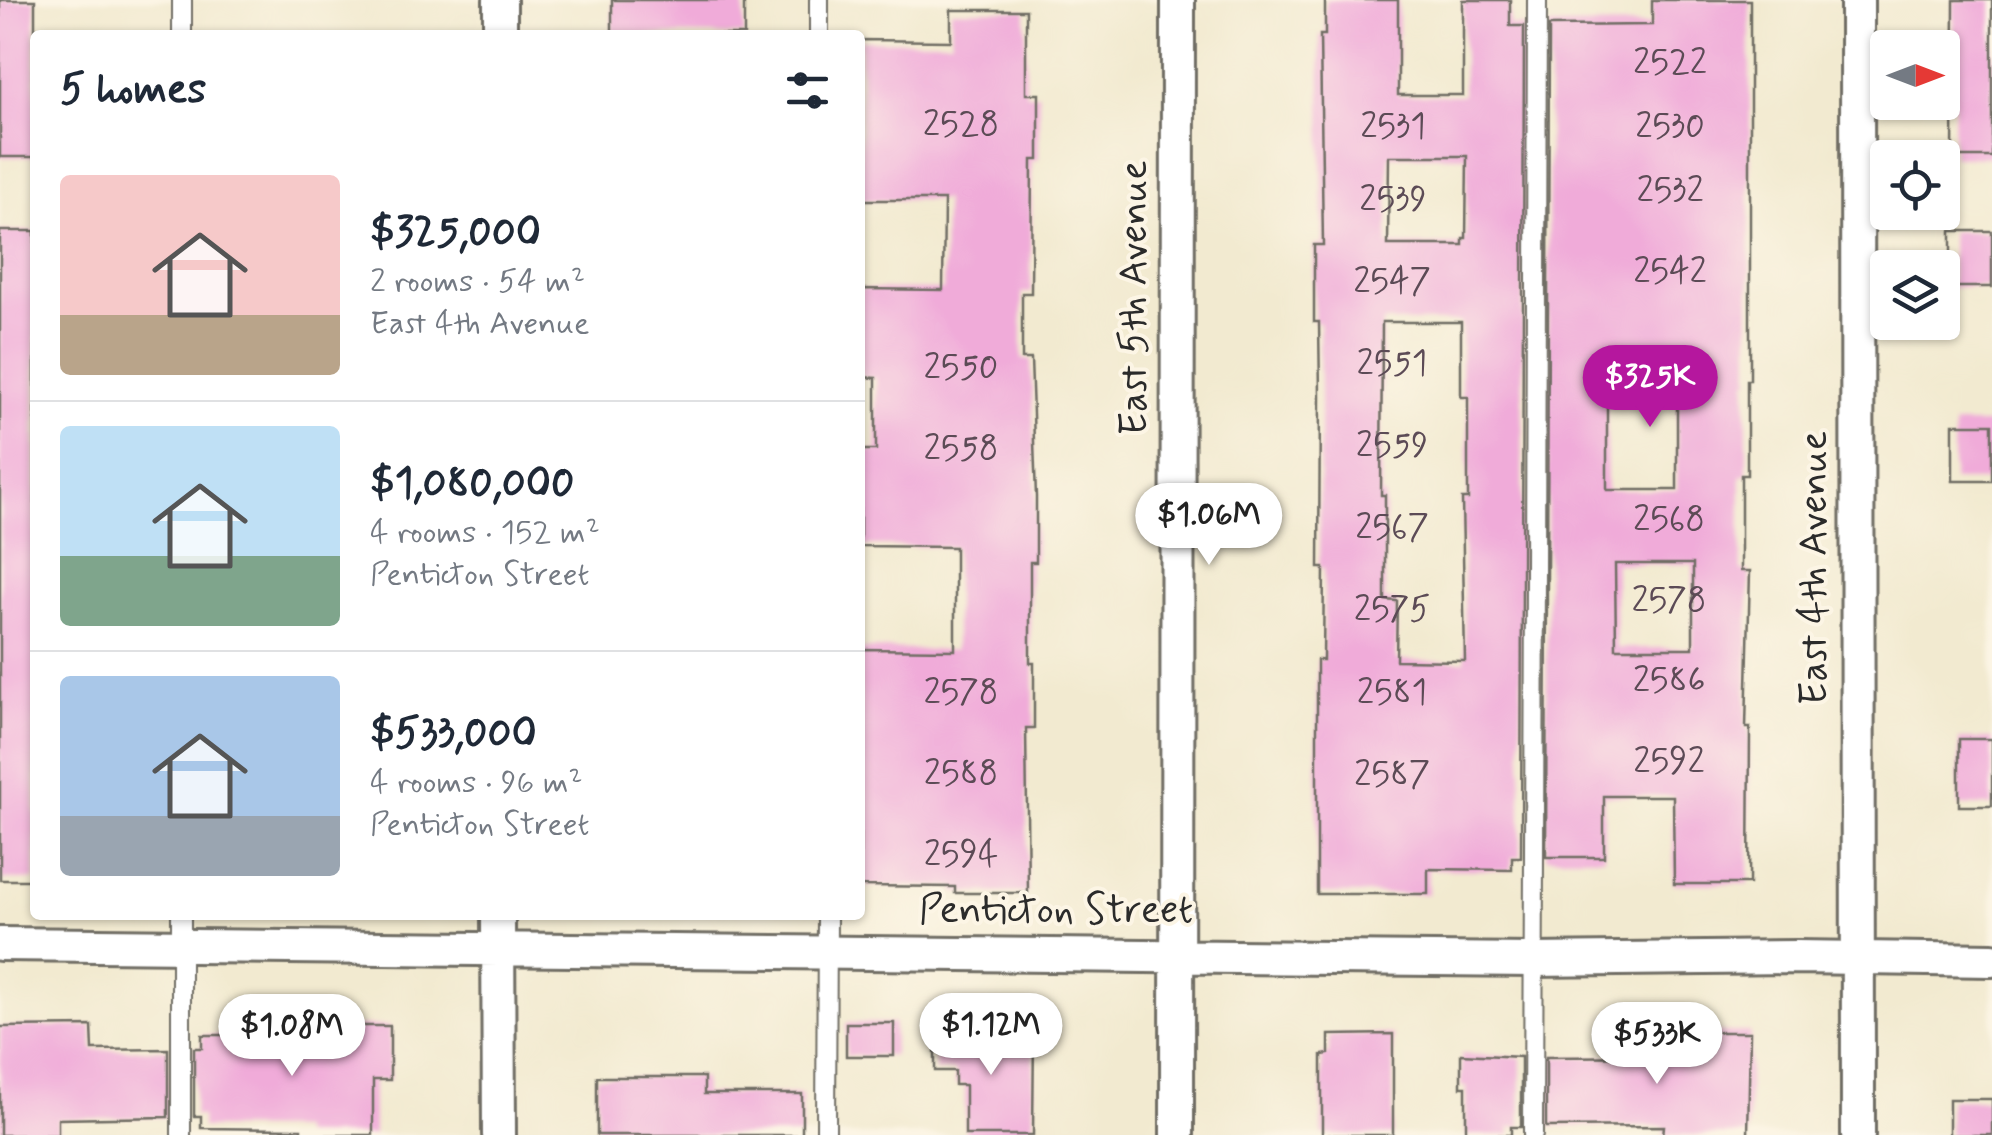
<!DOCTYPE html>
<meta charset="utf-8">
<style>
body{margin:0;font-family:Mynerve,sans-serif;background:#f2f2f3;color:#1f2937;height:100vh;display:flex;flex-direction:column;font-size:38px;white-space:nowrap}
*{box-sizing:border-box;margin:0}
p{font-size:32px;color:#747a83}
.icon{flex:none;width:55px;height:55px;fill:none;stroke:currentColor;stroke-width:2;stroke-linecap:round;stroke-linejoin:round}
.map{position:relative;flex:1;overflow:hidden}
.details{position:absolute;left:30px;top:30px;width:835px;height:890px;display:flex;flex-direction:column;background:#fff;border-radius:10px;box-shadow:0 2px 8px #0004}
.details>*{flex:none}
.needle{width:65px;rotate:90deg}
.tools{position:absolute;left:1870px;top:30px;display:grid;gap:20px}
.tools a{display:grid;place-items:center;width:90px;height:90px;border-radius:10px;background:#fff;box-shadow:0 2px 8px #0004;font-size:50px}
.price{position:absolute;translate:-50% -85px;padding:0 22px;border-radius:35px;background:#fff;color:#222;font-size:32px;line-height:65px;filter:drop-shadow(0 2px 5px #0008)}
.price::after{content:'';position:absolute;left:50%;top:60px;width:30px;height:22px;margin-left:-15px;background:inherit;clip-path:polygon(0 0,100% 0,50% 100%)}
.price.selected{background:#b5179e;color:#fff}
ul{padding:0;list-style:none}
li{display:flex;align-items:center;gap:30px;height:250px;padding:0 30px}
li+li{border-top:2px solid #e0e1e3}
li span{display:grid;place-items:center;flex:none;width:280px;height:200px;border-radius:10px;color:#555}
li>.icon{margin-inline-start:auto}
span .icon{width:120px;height:120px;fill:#fffc;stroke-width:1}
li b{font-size:42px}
h2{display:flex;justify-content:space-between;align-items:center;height:120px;padding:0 30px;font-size:42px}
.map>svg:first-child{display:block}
.building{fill:#f0abd9;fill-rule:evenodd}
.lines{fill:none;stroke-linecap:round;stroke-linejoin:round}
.lane-casing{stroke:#716e65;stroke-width:22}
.street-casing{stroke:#716e65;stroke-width:38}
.lane{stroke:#fff;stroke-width:18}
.street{stroke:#fff;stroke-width:32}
.labels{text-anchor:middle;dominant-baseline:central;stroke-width:8;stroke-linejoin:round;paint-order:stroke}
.number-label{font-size:35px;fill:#5c4b56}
.street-label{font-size:40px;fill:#2b2b2b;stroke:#fcf5e5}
</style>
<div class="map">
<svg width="1992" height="1135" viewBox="0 0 1992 1135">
<rect width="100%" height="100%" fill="#fcf5e5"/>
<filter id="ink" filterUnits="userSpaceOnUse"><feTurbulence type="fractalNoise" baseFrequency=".01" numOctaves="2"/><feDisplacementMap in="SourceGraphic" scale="20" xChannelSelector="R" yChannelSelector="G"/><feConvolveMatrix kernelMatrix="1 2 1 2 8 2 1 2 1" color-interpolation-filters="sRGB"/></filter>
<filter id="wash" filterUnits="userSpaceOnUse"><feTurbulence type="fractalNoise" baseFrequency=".0048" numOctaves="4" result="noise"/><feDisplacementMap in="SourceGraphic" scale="40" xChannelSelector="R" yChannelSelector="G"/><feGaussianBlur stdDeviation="2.25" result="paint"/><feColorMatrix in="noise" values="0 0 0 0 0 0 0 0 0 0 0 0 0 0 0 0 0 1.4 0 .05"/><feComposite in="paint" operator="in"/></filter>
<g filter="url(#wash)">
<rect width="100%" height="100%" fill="#f2ead0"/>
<g id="blocks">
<path class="building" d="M0,0H35V157H0Z
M612,0H744V35H612Z
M1325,0H1398V95H1463V0H1510V26H1524L1521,857H1512V870L1428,869V894H1317V660H1323L1324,568H1319L1320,396L1319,322H1314V245H1323L1320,35H1325ZM1389,156H1467L1466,238H1463V245H1388ZM1382,322H1461V397H1468V499H1462L1465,661L1396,660L1397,601L1385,600V495H1381Z
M1652,0H1750V380H1747V475H1741V571H1750L1746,728H1750L1749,884H1674L1673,796H1604V857H1546L1549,26L1652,25ZM1607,362H1677V490H1607ZM1615,564H1693V648H1616Z
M1954,0H1992V157H1953Z
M951,10H1026V94H1039V160H1032L1031,293H1022V359H1031L1036,497V562H1030V663H1034V728H1026L1028,893H955V887L860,886V649L955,650V547L860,546V450H876V378L860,377V289L943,290L944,200H860V40L951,41Z
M0,231H35V880H0Z
M1951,231H1992V287H1951Z
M1953,424H1992V481H1953Z
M1959,739H1992V806H1959Z
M846,1023H894V1056H846Z
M92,1026L93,1050L168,1049V1117L58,1119V1135H0V1027Z
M280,1026H390V1080H373V1135H301V1129L201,1128V1116H194V1048H202V1035H280Z
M935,1030L1034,1031L1033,1135H965V1085H955V1071H935Z
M1665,1032H1750L1748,1135H1663L1664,1126L1546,1127V1057L1665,1056Z
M1393,1034V1135H1322V1055L1329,1054V1035Z
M1461,1054L1521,1057V1127H1511V1135H1466V1087H1461Z
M597,1077H704V1094H802V1135H597Z
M1949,1099H1992V1135H1949Z"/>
</g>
</g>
<g filter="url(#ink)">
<use href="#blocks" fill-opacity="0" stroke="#716e65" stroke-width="2.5"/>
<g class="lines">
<defs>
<path id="lane" d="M819,0V35
M182,35V0
M181,1135V915
M826,1135L827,915
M1533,1135L1537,0"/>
<path id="street" d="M1857,0L1858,1135
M500,35V0
M498,915L499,1135
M0,944L1533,960L1797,957L1992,960
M1177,1135L1178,0"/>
</defs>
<use href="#lane" class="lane-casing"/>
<use href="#street" class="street-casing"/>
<use href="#lane" class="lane"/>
<use href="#street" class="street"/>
</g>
</g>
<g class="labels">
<g class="number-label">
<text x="1670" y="63">2522</text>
<text x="961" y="125">2528</text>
<text x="1393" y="127">2531</text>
<text x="1670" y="127">2530</text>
<text x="1670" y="191">2532</text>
<text x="1393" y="200">2539</text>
<text x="1670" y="272">2542</text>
<text x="1392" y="282">2547</text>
<text x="1392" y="364">2551</text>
<text x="961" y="368">2550</text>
<text x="1392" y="446">2559</text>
<text x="961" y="449">2558</text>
<text x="1669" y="520">2568</text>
<text x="1392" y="528">2567</text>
<text x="1669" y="601">2578</text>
<text x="1392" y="610">2575</text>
<text x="1669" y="681">2586</text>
<text x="961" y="693">2578</text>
<text x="1392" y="693">2581</text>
<text x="1669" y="762">2592</text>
<text x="961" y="774">2588</text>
<text x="1392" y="775">2587</text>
<text x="961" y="855">2594</text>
</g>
<g class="street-label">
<text transform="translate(1135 298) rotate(-90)">East 5th Avenue</text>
<text transform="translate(1815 568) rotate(-90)">East 4th Avenue</text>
<text x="1056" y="911">Penticton Street</text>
</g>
</g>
</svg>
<div class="tools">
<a><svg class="needle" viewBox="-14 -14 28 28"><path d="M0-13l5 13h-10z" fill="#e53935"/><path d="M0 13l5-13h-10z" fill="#747a83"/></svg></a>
<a><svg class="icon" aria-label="locate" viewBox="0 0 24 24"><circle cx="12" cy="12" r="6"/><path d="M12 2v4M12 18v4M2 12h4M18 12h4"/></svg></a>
<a><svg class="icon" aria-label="layers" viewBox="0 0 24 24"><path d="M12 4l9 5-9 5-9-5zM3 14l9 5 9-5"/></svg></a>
</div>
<b class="price selected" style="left:1650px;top:430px">$325K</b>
<b class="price" style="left:1209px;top:568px">$1.06M</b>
<b class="price" style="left:991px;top:1078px">$1.12M</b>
<b class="price" style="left:292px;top:1079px">$1.08M</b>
<b class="price" style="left:1657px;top:1087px">$533K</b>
<section class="details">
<h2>5 homes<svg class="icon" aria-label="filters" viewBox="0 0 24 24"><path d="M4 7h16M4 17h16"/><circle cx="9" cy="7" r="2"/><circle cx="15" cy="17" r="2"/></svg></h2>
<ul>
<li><span style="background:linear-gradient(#f6c9c9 70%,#b9a48a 0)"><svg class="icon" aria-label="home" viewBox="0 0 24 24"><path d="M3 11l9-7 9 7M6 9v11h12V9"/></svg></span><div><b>$325,000</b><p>2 rooms · 54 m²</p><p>East 4th Avenue</p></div></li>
<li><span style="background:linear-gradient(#bfe0f5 65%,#7fa58c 0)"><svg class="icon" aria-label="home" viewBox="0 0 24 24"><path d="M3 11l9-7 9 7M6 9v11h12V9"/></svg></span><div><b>$1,080,000</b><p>4 rooms · 152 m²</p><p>Penticton Street</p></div></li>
<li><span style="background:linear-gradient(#a9c7e8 70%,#9aa5b1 0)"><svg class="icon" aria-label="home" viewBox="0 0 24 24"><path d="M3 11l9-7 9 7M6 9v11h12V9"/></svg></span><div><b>$533,000</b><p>4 rooms · 96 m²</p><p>Penticton Street</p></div></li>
</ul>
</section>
</div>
